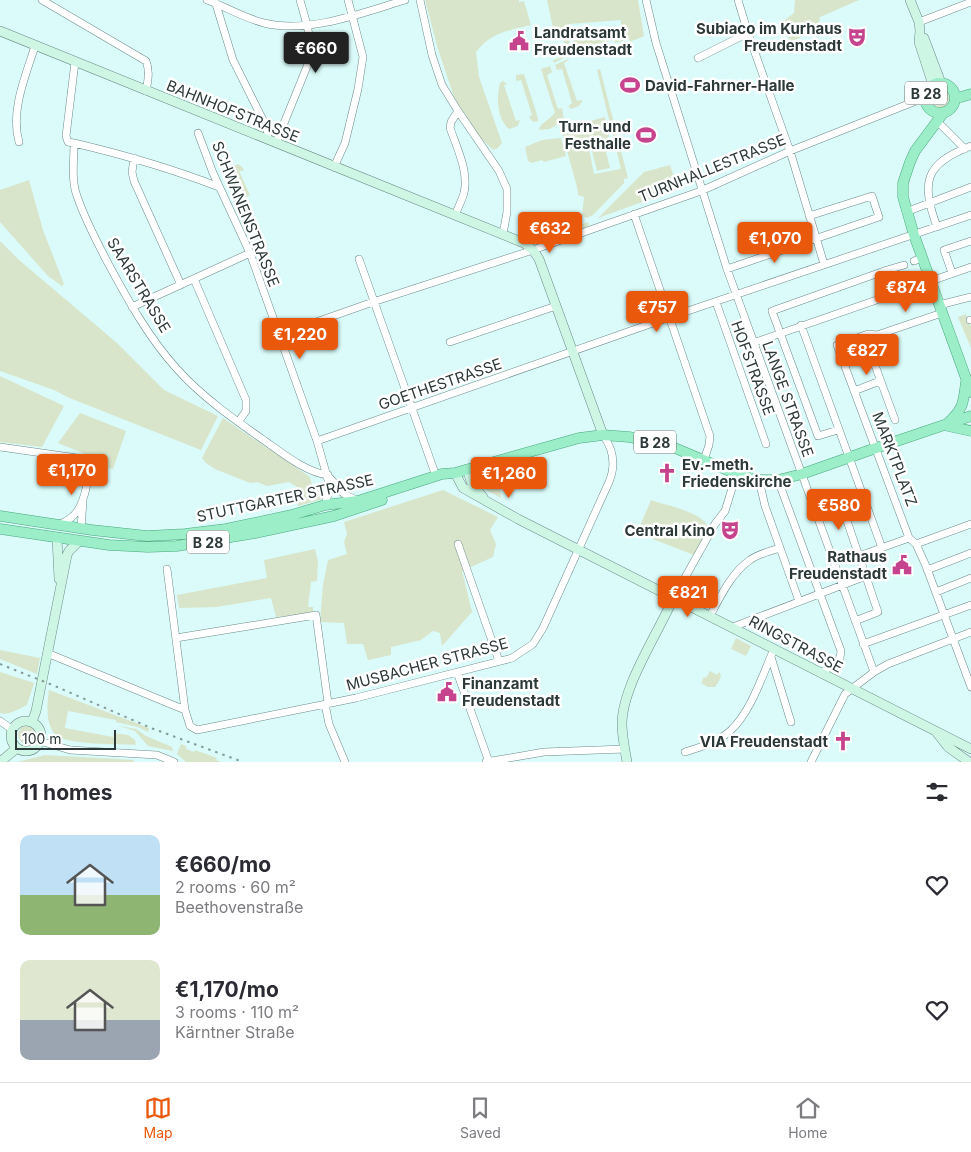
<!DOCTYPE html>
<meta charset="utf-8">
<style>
body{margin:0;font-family:Inter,sans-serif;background:#f7f7f7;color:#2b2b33;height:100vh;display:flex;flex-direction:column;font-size:19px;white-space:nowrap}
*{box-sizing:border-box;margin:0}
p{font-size:16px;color:#7c7c81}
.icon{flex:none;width:28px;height:28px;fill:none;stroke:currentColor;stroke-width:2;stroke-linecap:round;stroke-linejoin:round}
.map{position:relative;height:762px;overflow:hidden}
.sheet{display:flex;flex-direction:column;background:#fff;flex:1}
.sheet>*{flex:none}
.scale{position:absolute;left:15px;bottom:12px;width:101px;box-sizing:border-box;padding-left:5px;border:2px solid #2c3938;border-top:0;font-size:14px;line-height:18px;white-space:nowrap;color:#2c3938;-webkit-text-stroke:4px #fff;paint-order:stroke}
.price{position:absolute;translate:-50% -42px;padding:0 11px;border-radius:5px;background:#ea580c;color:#fff;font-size:16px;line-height:32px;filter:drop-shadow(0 1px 2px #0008)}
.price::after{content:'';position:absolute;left:50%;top:30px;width:15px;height:11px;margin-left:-8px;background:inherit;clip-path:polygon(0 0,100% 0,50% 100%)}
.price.on{background:#222;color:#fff}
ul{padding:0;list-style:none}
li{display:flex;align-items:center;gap:15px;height:125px;padding:0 20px}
li span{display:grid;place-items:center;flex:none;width:140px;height:100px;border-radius:10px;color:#555}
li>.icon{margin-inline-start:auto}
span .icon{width:60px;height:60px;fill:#fffc;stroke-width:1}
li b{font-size:21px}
h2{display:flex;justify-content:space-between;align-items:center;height:60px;padding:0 20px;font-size:21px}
.tab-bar{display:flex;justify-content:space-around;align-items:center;height:70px;border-top:1px solid #e1e1e2;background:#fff;font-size:14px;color:#7c7c81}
.tab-bar a{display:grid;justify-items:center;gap:2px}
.tab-bar .on{color:#ea580c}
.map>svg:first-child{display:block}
.green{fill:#d8e5cb}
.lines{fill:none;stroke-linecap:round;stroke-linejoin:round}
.street-casing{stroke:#6c8a89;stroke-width:8}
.secondary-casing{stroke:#6c8a89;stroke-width:10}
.primary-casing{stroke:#49a77e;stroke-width:11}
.street{stroke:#fff;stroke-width:7}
.secondary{stroke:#cdf6e4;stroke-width:9}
.primary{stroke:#9beec8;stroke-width:10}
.rail{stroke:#849b9a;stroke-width:2;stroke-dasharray:2.5 5;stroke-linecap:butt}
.labels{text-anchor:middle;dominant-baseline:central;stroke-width:5;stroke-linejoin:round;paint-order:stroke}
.shield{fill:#fff;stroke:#6b7474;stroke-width:1}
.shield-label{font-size:14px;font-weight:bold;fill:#2c3938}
.poi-label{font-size:15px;font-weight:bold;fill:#2c3938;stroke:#fff;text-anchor:end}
.street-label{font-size:15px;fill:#2c3938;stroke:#fff}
</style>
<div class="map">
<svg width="971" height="762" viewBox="0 0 971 762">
<rect width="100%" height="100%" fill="#dafbf9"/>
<path class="green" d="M425,0H519V2L524,1L531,25C507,31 492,32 476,52L479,77L501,140L502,143L498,148L493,150L480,137L454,97L438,49Z
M547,0H638L644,36L630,42L629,39L615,43L614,40L572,50L571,44L575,40L621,35V20L569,24L570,39L568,46L569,55L554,63L553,60L560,58V55L566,53L562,31L553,28Z
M795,0H859L820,17L818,27L791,43L781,23L794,13Z
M568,59L569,60L564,63L577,101L583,100L579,106L571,109L568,106L572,103L562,69L557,70L555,65Z
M550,66L552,72L547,75L558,109L562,108L564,120L550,129L539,130C539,124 550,119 555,113L541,69Z
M600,69L628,178L624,179V183L593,215L587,218L582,216L584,197L578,195L577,187L561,129L605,117L611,148H609L608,144L589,149L594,174L621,169L597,70Z
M524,74L538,118V121L533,122L529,117L532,115L521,80L516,81V75Z
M503,81L507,84L504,85L516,121L520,120L518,126L509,129C497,118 496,98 500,83Z
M930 98a10 10 0 1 1 20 0a10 10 0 1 1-20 0Z
M561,138L566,156L544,162L542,160L532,163L528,161L525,147L542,140Z
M605,148L610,168L597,171L592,151Z
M238,164L243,168L244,171H239L250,195L244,198C243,188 240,177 234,169L230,172L229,168Z
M670,165L678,189L598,218L644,172Z
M29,180L43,230L64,284L62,286L48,276L0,222V190Z
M576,212L578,221L553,230L552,228L557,225L556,217Z
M588,222L589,226L547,240L546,237Z
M0,241L19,260L117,343L164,390L218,416L201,450L67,397L54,390L0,371Z
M966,314L971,327V348L958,317Z
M0,376L64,406L42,447L0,442Z
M80,413L126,431L113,469L99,466L85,454L58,443Z
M223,418L310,477L312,485L318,486L324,492L323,499L298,506L294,488L297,487L289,482L267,486L257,482L250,483L215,469L206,463L202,458Z
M495,467L508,473C495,485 501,482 501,498L486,490L480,479C483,472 488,469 495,467Z
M443,490L498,517L490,530L496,544L493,557L462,571L472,612L442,646L440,633L433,631L421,640L391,647V655L368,660L363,644H347L344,623L320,622L323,585L328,560L347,554L344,542L347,534L344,522Z
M651,500C667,506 701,511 708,527L694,555L637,533Z
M315,549L318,561L317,581L311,582L308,607H313V613L276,617L271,598L216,607L179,608L177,595L267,578L264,560Z
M736,638L751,646L746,656L731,649Z
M0,650L40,658L37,674L0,659Z
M710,671L717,675L719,672L721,675L719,681L715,687H708L701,683L704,677L706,678Z
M0,672L34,683L27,705C19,709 8,716 0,713Z
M49,690L149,728L148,732L138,727L116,722V720L68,711L65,728L113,737L114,733L128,735L135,740L136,745C120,744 66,745 56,735C45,725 47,703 49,690Z
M18 735a9 9 0 1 1 18 0a9 9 0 1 1-18 0Z
M119,726L136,729L146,736L172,747L173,751L148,746L135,731Z
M181,744L186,746V749L194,752L195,750L217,758L216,760L221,762H186L177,754Z
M45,755L134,760L133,762H17Z"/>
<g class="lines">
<defs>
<path id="street" d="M42,0L146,61C150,71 148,81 146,91
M207,0C226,7 244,18 264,23C308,34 362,13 405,0
M420,0L432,55L442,85L458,111L499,171L507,189V212L503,234
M646,0L656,43L727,269L874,672
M738,0L748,33L790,151L824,264
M215,1L233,60L266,126L268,134L266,139
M919,22L971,2
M698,58L748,33
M75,62L66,136L68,142L74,143C74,161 71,180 77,196C85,220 97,242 109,265C129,302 149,338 177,369C202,397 235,420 265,441C282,453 307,473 328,475
M938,122L965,149
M198,133L213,173L250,253L317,441L330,487L325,505
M19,142C10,111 26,75 35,46
M74,143C125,155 170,168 219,187
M276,143L308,64C314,42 306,22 300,0
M134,158L132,172L134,181L181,285
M334,167L345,143L358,89L363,57L348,0
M906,212L971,187
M634,214L710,436L709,445L704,460
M455,215C458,208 462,200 464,193C469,172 457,148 450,128L451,122L458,111
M937,227C921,182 924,164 971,146
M359,259L436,476
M914,261L922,258
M727,269L879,217L872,196L809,216
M887,270L904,265
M952,273L944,250L971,241
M194,279L246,400V411L239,421
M716,302L766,444
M939,305L971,297
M132,307L250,253
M942,313L877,335L868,334L837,345L909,538L916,544L926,566L971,687
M970,320H971
M801,325L882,548
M279,335L373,302L533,250L701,191L790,151L926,97
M877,335L871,343L872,357L895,420
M450,342L556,306
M753,343L971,267
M854,391L880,381
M838,430L818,436L772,311L887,270L895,292
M317,441L670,317L971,215
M0,447L77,458C82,461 86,464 87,470C89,483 83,507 73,516C69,520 64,522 59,525
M330,478L344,494L358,501
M759,480L765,506L799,601
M778,480L841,651L840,658L821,674
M81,528L83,501
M458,544L499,661
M916,544L971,524
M859,556L909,538
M167,569L185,710L190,726L197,730L356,698L512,658L533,644L543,628L609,482C616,465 614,450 603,435
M927,570L971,553
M936,592L971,578
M673,599L715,524L725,511L734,482L739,475
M710,616C720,597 732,572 750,560C758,554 770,551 780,548
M855,621L878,612L846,518L868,509
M733,627L866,576
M176,638L316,615L328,703
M863,644L971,605
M47,653L185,710
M771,657L791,722
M457,672L489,762
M325,704L329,724L345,762
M0,721L13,730
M40,741L70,750L157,755L174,762
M685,752C701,747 718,742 730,731C751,712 763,674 774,649
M486,762L544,752L625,749
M811,762L845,694L874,672L888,664L971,632"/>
<path id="secondary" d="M910,0L919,22L920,31L919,42L933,85
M0,31L524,243L533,250L539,259L603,435
M924,38L941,83
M467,469L472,484L483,497
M455,473L463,488L518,519L971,749
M57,538L59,579
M11 736a15 15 0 1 1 30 0a15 15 0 1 1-30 0Z
M32,722L36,711L67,555L69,551L79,541
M937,733L948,747L969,762
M0,762L17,748
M627,762C625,750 622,736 622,724C622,687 658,633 673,599"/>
<path id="primary" d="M925 98a15 15 0 1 1 30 0a15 15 0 1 1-30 0Z
M955,97H961L971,94
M944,112L915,151L910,162L903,183V197L914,235L971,392
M947,424C964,408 963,404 966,382
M948,426L971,431
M0,516L92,530L147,536L185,534L226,529L292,515L325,505L358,501L442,474L455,473L579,438L603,435L629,437L663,443L739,475L759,480H778L802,474L876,448L971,416
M0,529L109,545L148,547L177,546L255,533L334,516L382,500"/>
</defs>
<use href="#street" class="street-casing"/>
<use href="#secondary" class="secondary-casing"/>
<use href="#primary" class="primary-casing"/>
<use href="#street" class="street"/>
<use href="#secondary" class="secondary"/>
<use href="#primary" class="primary"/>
<path class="rail" d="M0,664L55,686L151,728L243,762"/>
</g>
<defs>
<symbol id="theatre-bare" viewBox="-9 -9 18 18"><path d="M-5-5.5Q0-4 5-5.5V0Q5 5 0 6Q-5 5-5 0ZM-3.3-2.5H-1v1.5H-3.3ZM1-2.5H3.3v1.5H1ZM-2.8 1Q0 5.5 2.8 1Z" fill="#c6448d" stroke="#fff" stroke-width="2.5" paint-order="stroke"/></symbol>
<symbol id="civic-bare" viewBox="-9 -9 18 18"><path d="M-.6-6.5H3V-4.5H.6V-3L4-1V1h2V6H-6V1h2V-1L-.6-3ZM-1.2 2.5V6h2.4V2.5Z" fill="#c6448d" stroke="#fff" stroke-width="2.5" paint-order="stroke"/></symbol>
<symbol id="stadium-bare" viewBox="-9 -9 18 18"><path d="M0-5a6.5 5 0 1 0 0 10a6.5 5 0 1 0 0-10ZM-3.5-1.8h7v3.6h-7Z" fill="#c6448d" stroke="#fff" stroke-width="2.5" paint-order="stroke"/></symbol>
<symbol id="church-bare" viewBox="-9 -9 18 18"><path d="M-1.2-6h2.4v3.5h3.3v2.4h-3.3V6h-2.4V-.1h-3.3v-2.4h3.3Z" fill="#c6448d" stroke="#fff" stroke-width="2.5" paint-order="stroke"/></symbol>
</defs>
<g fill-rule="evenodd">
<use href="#theatre-bare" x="843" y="23" width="28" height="28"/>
<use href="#civic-bare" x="505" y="27" width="28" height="28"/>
<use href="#stadium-bare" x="616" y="71" width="28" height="28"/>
<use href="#stadium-bare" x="632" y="121" width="28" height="28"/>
<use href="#church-bare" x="653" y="459" width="28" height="28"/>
<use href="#theatre-bare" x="716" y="516" width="28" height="28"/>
<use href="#civic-bare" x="888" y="551" width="28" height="28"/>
<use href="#civic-bare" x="433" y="678" width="28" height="28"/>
<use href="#church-bare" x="829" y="727" width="28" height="28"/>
</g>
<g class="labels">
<g class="shield">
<rect x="905" y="81.5" width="42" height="23" rx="4"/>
<rect x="634" y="430.5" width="42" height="23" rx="4"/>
<rect x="187" y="530.5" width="42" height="23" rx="4"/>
</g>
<g class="shield-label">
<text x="926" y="93">B 28</text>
<text x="655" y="442">B 28</text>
<text x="208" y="542">B 28</text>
</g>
<g class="poi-label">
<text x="842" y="28">Subiaco im Kurhaus<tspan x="842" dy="17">Freudenstadt</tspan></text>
<text x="534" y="32" text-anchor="start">Landratsamt<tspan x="534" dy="17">Freudenstadt</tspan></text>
<text x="645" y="85" text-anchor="start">David-Fahrner-Halle</text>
<text x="631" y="126">Turn- und<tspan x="631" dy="17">Festhalle</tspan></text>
<text x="682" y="464" text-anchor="start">Ev.-meth.<tspan x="682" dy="17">Friedenskirche</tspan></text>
<text x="715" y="530">Central Kino</text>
<text x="887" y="556">Rathaus<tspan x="887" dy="17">Freudenstadt</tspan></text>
<text x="462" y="683" text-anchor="start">Finanzamt<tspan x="462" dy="17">Freudenstadt</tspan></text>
<text x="828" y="741">VIA Freudenstadt</text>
</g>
<g class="street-label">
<text transform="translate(233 111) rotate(22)">BAHNHOFSTRASSE</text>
<text transform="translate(712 168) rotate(-22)">TURNHALLESTRASSE</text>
<text transform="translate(246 214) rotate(68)">SCHWANENSTRASSE</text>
<text transform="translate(139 285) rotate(59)">SAARSTRASSE</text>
<text transform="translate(753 368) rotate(70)">HOFSTRASSE</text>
<text transform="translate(440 384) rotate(-19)">GOETHESTRASSE</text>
<text transform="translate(788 399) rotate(70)">LANGE STRASSE</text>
<text transform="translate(895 459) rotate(69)">MARKTPLATZ</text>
<text transform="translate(285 498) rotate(-12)">STUTTGARTER STRASSE</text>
<text transform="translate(796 644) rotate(28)">RINGSTRASSE</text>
<text transform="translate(427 664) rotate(-15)">MUSBACHER STRASSE</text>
</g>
</g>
</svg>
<div class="scale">100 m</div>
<b class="price on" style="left:316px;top:74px">€660</b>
<b class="price" style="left:550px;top:254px">€632</b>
<b class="price" style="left:775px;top:264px">€1,070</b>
<b class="price" style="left:906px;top:313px">€874</b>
<b class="price" style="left:657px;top:333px">€757</b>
<b class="price" style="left:300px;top:360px">€1,220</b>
<b class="price" style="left:867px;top:376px">€827</b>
<b class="price" style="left:72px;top:496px">€1,170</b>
<b class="price" style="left:509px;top:499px">€1,260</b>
<b class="price" style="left:839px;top:531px">€580</b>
<b class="price" style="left:688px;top:618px">€821</b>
</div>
<section class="sheet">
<h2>11 homes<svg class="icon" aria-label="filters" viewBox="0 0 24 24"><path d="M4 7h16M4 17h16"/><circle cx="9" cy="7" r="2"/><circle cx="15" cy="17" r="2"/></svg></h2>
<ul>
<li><span style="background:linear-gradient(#bfe0f5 60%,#8fb573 0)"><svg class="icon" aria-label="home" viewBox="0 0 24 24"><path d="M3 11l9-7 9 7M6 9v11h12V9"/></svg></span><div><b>€660/mo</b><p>2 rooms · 60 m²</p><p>Beethovenstraße</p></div><svg class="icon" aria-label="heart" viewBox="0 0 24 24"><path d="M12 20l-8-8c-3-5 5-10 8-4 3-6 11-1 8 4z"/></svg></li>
<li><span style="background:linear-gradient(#dfe7d0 60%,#9aa5b1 0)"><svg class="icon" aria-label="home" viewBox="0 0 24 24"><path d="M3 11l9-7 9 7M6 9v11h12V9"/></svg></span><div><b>€1,170/mo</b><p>3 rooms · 110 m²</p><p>Kärntner Straße</p></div><svg class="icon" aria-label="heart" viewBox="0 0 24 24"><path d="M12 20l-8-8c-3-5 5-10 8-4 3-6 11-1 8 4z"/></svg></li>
</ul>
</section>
<nav class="tab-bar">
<a class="on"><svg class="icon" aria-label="map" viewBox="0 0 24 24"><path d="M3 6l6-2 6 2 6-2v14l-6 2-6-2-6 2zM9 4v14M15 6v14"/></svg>Map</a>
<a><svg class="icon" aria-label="saved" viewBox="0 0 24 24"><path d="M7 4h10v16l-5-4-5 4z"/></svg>Saved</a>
<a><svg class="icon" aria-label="home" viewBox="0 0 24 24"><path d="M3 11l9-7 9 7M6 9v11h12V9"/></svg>Home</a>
</nav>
